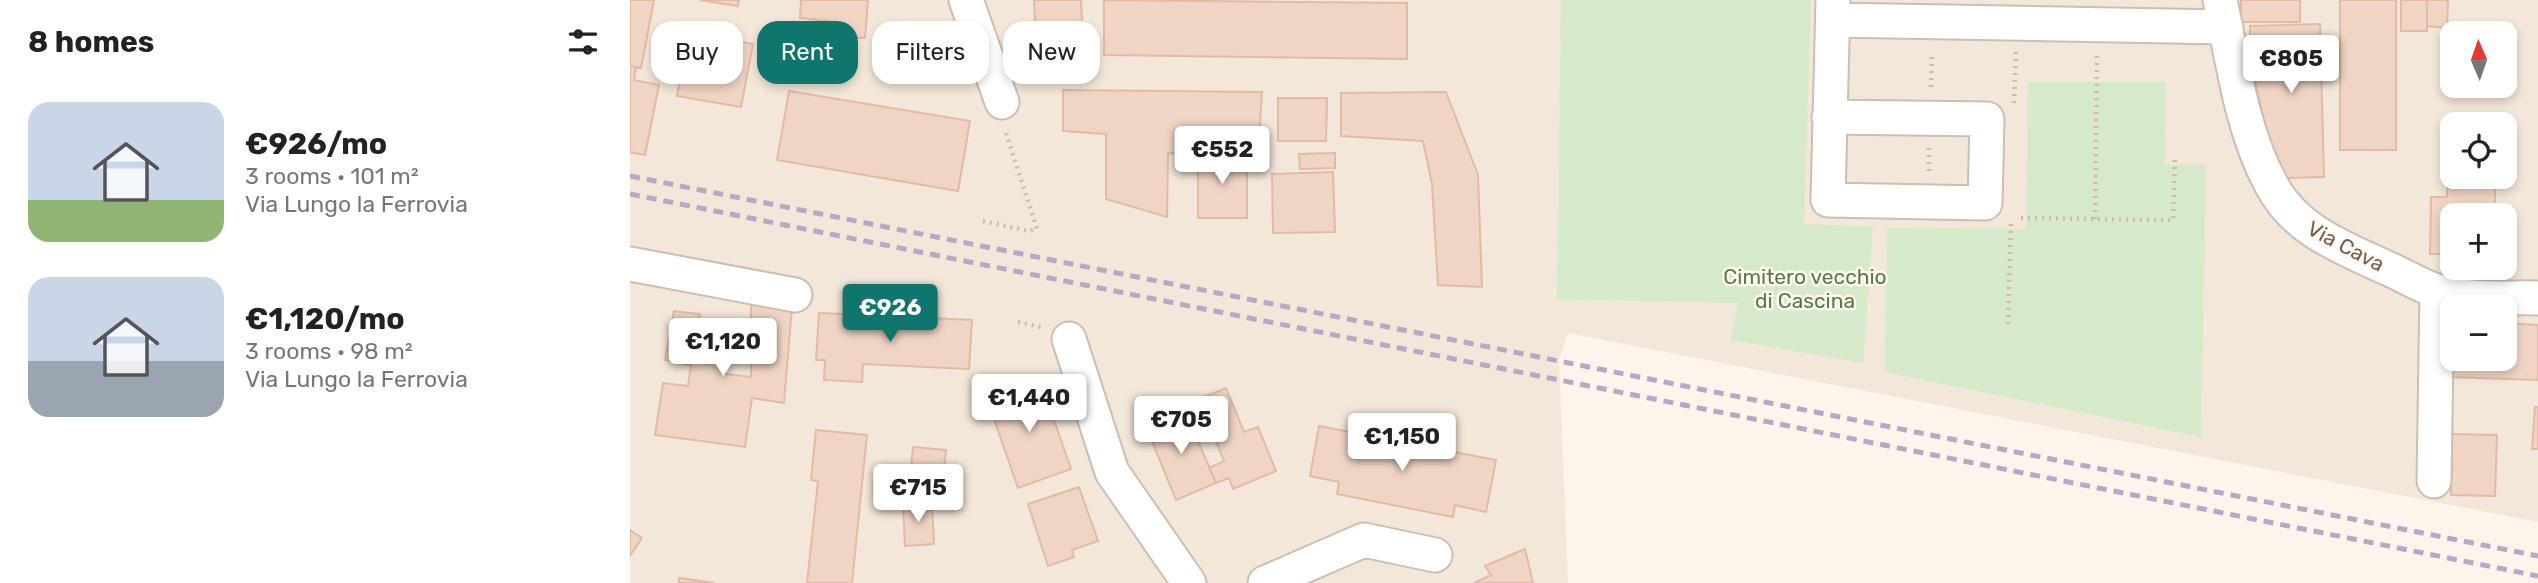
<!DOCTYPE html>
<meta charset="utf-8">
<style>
body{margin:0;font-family:Rubik,sans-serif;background:#f2f2f2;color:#222;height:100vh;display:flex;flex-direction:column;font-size:26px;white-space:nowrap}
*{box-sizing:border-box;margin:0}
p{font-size:23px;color:#767676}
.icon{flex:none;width:38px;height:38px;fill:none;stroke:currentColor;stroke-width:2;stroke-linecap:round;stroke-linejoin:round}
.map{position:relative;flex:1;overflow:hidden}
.sheet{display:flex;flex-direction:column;background:#fff;width:630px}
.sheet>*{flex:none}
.banner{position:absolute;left:21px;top:21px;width:665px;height:63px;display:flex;gap:14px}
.needle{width:46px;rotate:358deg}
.tools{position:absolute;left:1810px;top:21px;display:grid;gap:14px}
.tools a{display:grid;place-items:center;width:77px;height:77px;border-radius:14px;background:#fff;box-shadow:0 4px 10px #0003;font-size:35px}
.price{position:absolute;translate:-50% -60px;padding:0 16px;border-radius:7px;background:#fff;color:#222;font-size:23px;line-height:46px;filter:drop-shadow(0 2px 4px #0008)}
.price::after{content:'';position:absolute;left:50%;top:42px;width:21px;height:16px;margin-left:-10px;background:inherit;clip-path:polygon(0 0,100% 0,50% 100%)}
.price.current{background:#0f766e;color:#fff}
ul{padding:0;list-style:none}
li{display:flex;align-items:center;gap:21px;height:175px;padding:0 28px}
li span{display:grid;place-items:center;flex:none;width:196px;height:140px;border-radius:21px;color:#555}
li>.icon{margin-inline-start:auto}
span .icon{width:84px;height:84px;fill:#fffc;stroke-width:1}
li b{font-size:30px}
h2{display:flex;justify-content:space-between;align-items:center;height:84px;padding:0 28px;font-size:30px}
.pill{padding:0 24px;border-radius:21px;background:#fff;box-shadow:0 4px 10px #0003;font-size:24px;line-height:63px}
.pill.current{background:#0f766e;color:#fff}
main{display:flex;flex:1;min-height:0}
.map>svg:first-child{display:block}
.residential{fill:#f3e7d9;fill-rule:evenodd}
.green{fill:#d6e9c9}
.building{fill:#f0d5c4;stroke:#e2bba5;stroke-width:2}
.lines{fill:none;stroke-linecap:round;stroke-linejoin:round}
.minor-casing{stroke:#cebdb1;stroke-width:37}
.path{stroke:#d5b8a6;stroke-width:4.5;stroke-dasharray:2 5;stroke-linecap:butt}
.minor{stroke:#fff;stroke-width:33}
.rail{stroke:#b8a8c6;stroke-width:5;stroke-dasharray:10 7;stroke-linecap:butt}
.labels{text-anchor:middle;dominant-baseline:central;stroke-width:5;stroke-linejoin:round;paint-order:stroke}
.street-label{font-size:21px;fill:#765c4f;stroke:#fef9f1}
.park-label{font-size:21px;fill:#567b47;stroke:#fef9f1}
</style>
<main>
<section class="sheet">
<h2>8 homes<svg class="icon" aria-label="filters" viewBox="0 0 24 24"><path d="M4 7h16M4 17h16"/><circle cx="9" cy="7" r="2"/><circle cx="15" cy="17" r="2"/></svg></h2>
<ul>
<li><span style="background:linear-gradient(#c9d6e8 70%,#8fb573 0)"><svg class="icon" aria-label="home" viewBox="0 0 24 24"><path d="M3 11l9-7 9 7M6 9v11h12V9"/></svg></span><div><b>€926/mo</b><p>3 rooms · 101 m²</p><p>Via Lungo la Ferrovia</p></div></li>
<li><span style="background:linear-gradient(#c9d6e8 60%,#9aa5b1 0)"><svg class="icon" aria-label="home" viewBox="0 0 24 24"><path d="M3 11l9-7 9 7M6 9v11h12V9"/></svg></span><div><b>€1,120/mo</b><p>3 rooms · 98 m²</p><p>Via Lungo la Ferrovia</p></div></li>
</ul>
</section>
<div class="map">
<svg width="1908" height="583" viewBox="0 0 1908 583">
<rect width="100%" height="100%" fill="#fcf5eb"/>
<path class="residential" d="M0,0H1908V522L938,333L929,360L938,583H0ZM1822,33H1874V86H1822ZM1822,124H1874V177H1822ZM1822,215H1874V268H1822ZM1822,306H1874V359H1822Z"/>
<path class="green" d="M931,0H1181L1174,224L1243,227L1233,363L1101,340L1108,303L927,299Z
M1398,82H1536L1535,164L1576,165L1571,437L1255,372L1257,228L1396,229Z"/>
<path class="building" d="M0,0H24L11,68L0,66Z
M70,0H109L108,6Z
M171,0H238L235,38L199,37L198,21L170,18Z
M404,0H451L454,62L407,64Z
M474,0L777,3V59L474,55Z
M1611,0H1670V22H1611Z
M1710,0H1766V150H1710Z
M1771,0H1797V31H1771Z
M1797,0H1818L1817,28L1797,26Z
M1690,24L1694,177L1655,178L1639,145L1620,58V26Z
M59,32L123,44L111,107L47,96Z
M0,66L6,67L4,80L29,85L15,155L0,152Z
M433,90L632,92L628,155L538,153L537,217L476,199V134L433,131Z
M159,91L340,121L328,191L147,160Z
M816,92L848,175L852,287L808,285L802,184L793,141L711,136V93Z
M648,98H697L696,141H648Z
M1819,130H1822V177H1865V215H1822V254H1800L1801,197H1817Z
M705,153V168L670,169L669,154Z
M568,154L617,155V218H568Z
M703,172L705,232L643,233L642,174Z
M121,305L162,307L154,403L122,398L115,447L25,435L33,383L58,386L61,365L35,360L44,311L70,314L68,323L82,326L78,345L101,350L95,374L121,377Z
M189,313L342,320L339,369L233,364L232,382L194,380L195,360H186Z
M1874,323L1908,325V380L1819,377L1822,359H1874Z
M410,380L441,469L388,488L357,399Z
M596,388L614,432L628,427L646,471L603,489L599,478L586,483L579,468L594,461L569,399Z
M1905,407H1908V449H1902Z
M556,413L586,483L546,500L517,429Z
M689,426L866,460L856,512L825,505L823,517L707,494L709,482L680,476Z
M186,430L237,435L222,583H177L188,481L181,480Z
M1822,434L1867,435L1865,496L1821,495Z
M283,447L316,450L312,490L279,487Z
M449,487L468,541L442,550L444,557L418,566L398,504Z
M302,503L304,544L275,546L273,505Z
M0,530L12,538L0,556Z
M895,549L903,583H844L861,575L855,566Z
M49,578L85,583H49Z"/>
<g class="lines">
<defs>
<path id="minor" d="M336,0L372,102
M1590,0C1603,61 1611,129 1641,184C1665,231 1714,248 1759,269C1775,276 1791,286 1807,291C1839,301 1876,297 1908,298
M1203,20L1596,27
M1199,117L1357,119L1355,203L1198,200L1203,0
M0,264L165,295
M439,339L482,472L559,583
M1804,481L1807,291
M635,583L734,540L805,555"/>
</defs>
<use href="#minor" class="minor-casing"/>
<path class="path" d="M1301,87L1302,53
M1384,103L1386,52
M1299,171V148
M1391,218L1543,220L1545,158
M1465,219L1467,53
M353,221L399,231L407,229L375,130
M388,322L411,327
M1378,324L1381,220"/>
<use href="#minor" class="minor"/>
<path class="rail" d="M0,176L1908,556
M0,194L1908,576"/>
</g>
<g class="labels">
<g class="street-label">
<text transform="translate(1716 246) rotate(28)">Via Cava</text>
</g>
<g class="park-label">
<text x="1175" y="276">Cimitero vecchio<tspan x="1175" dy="24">di Cascina</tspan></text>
</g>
</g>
</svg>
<div class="tools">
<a><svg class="needle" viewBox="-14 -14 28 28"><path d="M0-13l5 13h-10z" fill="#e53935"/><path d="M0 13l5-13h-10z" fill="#767676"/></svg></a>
<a><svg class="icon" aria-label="locate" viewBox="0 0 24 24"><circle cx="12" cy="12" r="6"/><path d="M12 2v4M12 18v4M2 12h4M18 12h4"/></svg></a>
<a>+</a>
<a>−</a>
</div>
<b class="price" style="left:1661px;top:95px">€805</b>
<b class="price" style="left:592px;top:186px">€552</b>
<b class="price current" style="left:260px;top:344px">€926</b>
<b class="price" style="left:93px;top:378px">€1,120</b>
<b class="price" style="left:399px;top:434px">€1,440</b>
<b class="price" style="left:551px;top:456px">€705</b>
<b class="price" style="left:772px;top:473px">€1,150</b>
<b class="price" style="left:288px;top:524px">€715</b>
<div class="banner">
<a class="pill">Buy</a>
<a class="pill current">Rent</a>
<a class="pill">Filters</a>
<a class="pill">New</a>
</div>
</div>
</main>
